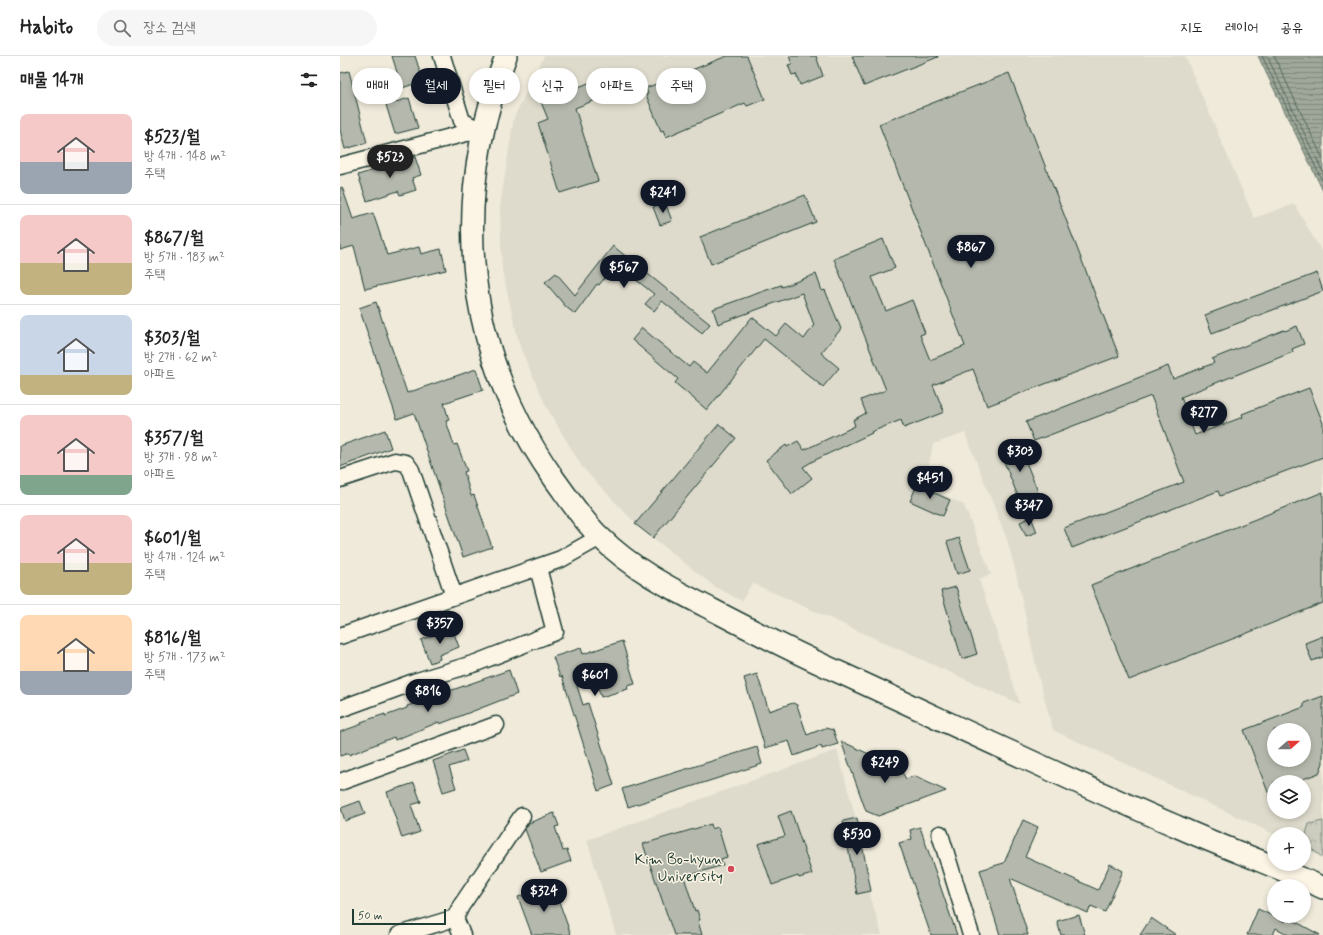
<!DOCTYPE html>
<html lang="ko">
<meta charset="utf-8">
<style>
body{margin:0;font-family:Mynerve,"Poor Story",sans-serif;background:#f6f6f6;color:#222;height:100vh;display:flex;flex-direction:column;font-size:15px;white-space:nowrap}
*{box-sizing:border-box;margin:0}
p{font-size:13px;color:#767676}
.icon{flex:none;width:22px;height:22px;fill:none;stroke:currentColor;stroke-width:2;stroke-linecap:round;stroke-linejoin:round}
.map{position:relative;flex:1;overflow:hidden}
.side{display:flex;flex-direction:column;background:#fff;width:340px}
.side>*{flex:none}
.guide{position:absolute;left:12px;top:12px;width:380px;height:36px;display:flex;gap:8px}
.needle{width:26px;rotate:69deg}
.fabs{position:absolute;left:927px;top:667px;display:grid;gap:8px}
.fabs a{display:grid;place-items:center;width:44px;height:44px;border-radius:50%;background:#fff;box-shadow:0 2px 6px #0003;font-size:20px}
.scale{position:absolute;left:12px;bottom:10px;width:94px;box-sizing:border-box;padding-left:4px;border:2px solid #1f3d34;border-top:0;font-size:11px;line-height:14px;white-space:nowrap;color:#1f3d34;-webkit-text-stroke:3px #fcf5e5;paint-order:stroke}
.price{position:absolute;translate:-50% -34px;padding:0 9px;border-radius:14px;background:#111827;color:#fff;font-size:13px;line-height:26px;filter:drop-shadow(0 1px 2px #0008)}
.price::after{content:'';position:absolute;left:50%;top:24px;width:12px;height:9px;margin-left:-6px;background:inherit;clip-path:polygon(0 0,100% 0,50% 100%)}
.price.on{background:#222;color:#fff}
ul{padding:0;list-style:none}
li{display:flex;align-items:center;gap:12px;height:100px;padding:0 20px}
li+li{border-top:1px solid #e0e0e0}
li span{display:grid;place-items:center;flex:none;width:112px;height:80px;border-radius:8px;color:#555}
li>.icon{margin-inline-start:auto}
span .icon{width:48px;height:48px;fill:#fffc;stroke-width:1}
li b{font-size:17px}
h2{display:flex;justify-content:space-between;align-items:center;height:48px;padding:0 20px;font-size:17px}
.pill{padding:0 14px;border-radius:18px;background:#fff;box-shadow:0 2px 6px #0003;font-size:14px;line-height:36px}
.pill.on{background:#111827;color:#fff}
header{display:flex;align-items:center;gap:24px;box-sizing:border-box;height:56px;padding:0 20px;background:#fff;border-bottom:1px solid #e0e0e0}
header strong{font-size:19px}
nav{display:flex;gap:22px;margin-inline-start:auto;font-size:14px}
.search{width:280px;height:36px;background:#f6f6f6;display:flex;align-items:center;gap:10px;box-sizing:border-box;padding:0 14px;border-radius:22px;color:#767676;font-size:15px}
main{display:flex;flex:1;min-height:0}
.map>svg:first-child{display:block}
.built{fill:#dedbcc;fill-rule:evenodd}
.forest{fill:url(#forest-crowns);stroke:#76857a}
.water{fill:url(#water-rules);stroke:#6c7d71}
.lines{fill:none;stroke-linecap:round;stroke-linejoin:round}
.shore{stroke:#52685d;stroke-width:1}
.building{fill:#b5b9ad;stroke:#1f3d34;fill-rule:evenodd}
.minor-casing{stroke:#1f3d34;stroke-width:19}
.major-casing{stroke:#1f3d34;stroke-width:24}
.minor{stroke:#fcf5e5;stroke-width:16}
.major{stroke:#fcf5e5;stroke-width:21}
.poi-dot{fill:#d1495b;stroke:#fcf5e5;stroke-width:1.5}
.labels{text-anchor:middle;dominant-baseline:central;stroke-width:3;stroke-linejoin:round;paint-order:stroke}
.poi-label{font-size:15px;fill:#1f3d34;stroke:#fcf5e5;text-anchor:end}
</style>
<header>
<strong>Habito</strong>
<div class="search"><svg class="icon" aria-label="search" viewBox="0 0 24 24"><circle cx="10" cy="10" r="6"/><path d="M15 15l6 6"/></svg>장소 검색</div>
<nav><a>지도</a><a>레이어</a><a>공유</a></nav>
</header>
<main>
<section class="side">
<h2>매물 14개<svg class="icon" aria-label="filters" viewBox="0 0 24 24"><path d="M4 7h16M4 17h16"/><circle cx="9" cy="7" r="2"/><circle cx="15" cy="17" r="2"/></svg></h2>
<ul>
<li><span style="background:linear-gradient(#f6c9c9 60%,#9aa5b1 0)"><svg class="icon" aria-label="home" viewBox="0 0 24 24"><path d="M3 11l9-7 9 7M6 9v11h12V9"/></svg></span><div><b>$523/월</b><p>방 4개 · 148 m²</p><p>주택</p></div></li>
<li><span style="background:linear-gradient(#f6c9c9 60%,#c2b280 0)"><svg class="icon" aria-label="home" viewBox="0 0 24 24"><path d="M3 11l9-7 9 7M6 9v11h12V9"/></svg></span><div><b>$867/월</b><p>방 5개 · 183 m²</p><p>주택</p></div></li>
<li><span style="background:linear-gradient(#c9d6e8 75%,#c2b280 0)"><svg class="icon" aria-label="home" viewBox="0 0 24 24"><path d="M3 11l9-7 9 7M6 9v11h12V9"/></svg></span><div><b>$303/월</b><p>방 2개 · 62 m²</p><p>아파트</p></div></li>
<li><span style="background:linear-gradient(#f6c9c9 75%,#7fa58c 0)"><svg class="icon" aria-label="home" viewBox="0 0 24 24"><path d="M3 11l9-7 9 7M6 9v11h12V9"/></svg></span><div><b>$357/월</b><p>방 3개 · 98 m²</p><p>아파트</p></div></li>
<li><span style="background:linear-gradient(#f6c9c9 60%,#c2b280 0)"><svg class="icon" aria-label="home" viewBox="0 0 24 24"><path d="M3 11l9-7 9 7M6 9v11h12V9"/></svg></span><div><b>$601/월</b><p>방 4개 · 124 m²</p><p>주택</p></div></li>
<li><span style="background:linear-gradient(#ffd9b3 70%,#9aa5b1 0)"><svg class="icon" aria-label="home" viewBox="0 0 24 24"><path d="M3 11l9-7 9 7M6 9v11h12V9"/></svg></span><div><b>$816/월</b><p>방 5개 · 173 m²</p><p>주택</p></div></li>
</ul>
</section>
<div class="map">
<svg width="983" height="879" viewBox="0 0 983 879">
<defs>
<pattern id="forest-crowns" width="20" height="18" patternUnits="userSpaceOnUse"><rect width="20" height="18" fill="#cccdbf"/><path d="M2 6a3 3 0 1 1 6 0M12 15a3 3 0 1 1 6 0" fill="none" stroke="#afb1a5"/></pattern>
<pattern id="water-rules" width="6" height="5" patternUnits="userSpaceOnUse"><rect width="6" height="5" fill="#9fa89a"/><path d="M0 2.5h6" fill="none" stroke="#818a7e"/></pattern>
</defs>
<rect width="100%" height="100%" fill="#efeada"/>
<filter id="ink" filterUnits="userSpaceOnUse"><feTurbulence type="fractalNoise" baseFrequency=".025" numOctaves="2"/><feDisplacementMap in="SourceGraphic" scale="8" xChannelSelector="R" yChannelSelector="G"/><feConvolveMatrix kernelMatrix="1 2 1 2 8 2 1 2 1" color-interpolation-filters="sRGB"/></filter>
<g filter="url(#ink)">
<path class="built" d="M204,0H845L914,162L954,148L983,198V801L964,792V778H934L713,674L698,619L676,517L667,483L625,377L593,388L585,429L624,449L651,518L639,523L680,648L412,527L402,545L374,530L298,470L242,411L206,350L180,291L162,214L160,151L174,61ZM934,674H964V704H934ZM934,726H964V756H934Z
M497,694L521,781L531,843L542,879H276L247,784Z"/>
<path class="forest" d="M983,765V802L969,791L966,778L969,768Z"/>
<path class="water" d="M918,0H983V135Z"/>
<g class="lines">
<path class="shore" d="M922,0L983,126
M927,0L983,116
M934,0L983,103"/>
</g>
<path class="building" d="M52,0H75L83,25L62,32Z
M387,0H407L425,43L407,50L405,47L326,81L323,74L321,75L306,39L308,38L306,32Z
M449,0H476L483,20L460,29L456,18L452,19L448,9L452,8Z
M512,0H598V1L524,30Z
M9,15L27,87L5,93L0,74V17Z
M669,17L779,300L647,350L633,313L593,329L604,356L564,372L561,364L531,376L532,377L473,405L463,411L472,422L452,438L426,404L446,389L447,391L458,385L464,394L515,370L513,364L526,357L521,344L546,334L494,203L543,183L555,212L532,221L546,255L572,244L585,277L580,279L590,304L625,290L539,68Z
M271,18L278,35L235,52L258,125L220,137L198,67L208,63L201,46Z
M69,42L78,72L55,78L46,49Z
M75,101L81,119L72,122L76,134L60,139L58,135L27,145L18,119Z
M2,131L13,163L33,157L47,199L79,191L81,198L101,193L106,214L25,233L14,190L0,194V132Z
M465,139L476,166L371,208L360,181Z
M325,146L332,165L320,169L313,151Z
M273,190L370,268L362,277L322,245L314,255L305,248L314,238L276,208L259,229L257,228L235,258L226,251L205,226L216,217L235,239Z
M977,217L983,235L872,277L865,259Z
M476,218L482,235L485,234L501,273L481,297L499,312L483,331L424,283L367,354L335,327L338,323L292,284L302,272L349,311L353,306L367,317L412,261L436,280L446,268L464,283L474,269L462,237L378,268L373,253L441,229L442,231Z
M36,246L67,337L136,313L143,334L104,347L109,364L106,365L114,389L117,388L127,415L124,416L131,440L134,439L152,491L123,501L74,357L57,363L19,252Z
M957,270L964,288L952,293L953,296L841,341L855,379L903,361L902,358L969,332L983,367V401L880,440L878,435L732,492L724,472L844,426L811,340L694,385L686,366L828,310L833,323L874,307L872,303L944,274L945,275Z
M379,368L396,382L313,482L295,468Z
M45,374L51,392L0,411V390Z
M680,391L698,436L679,443L661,398Z
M577,429L610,444L603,460L570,445Z
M983,436V547L789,624L751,529Z
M691,461L697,476L686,480L680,466Z
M619,482L630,514L617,518L607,486Z
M616,531L637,598L622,603L601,535Z
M112,572L119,591L99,599L100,603L90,607L81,584Z
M983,580V601L972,605L965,587Z
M282,585L295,628L287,630L288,633L261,641L251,611L233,617L243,649L248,647L274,729L258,735L222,620L220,621L213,601L241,592L243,598Z
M169,614L177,638L100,668L99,666L55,684L54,681L9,699V697L0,700V676L22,668L21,666L45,658V660L67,652V650Z
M417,618L429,655L453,647L457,649L467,679L485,672L493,674L498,688L482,693L481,690L454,700L449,685L425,692L404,622Z
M983,640V707L979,717L955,726H934L933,749L904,674L964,651V647ZM934,674H964V704H934Z
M501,685L531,699L535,708L542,707L549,717L555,718L562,716L566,723L574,720L606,735L538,760L526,755Z
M417,691L422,708L288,751L282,733Z
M123,694L127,705L109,711L116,732L103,736L93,705Z
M74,727L81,746L71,749L80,776L62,782L47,736Z
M20,745L25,758L5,765L1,752Z
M451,755L472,818L459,822L458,820L432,829L418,788L445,780L438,760Z
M214,757L219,770L215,771L223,795L227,794L231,805L201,816L185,773L189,767Z
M517,762L531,835L517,838L503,765Z
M683,764L698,771L685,801L758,834L770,808L783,815L765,856L751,850L748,857L670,822L688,879H660L640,814L664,807Z
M371,768L372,773L378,771L387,801L381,803L383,809L344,821L355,855L357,854L360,864L358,865L362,879H334L303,788Z
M580,771L617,879H591L559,787L572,783L570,774Z
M213,829L231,879H192L178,841Z
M918,853L945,866L947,861L980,879H949L936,872L933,879H907Z
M739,859L745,879H721L717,865Z
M811,862L836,879H800Z"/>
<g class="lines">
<defs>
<path id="minor" d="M102,0L122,65L143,76
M0,110L126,77L143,76
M0,423L55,405L66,407L71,414L114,540
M0,580L221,503L260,481
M0,653L74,626L136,607L215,576L198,512
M0,726L156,669
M600,778L631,879
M115,862L121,850L182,760
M59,879L115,862L122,879"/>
<path id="major" d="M166,0C110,146 123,295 215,424C229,443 243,465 260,481C292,513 332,533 371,553C415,576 458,598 503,618C614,669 724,722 836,770C884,792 935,809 983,832"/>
</defs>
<use href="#minor" class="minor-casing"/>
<use href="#major" class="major-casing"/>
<use href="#minor" class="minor"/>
<use href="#major" class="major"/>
</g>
</g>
<circle class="poi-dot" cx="391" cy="813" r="4"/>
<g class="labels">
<g class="poi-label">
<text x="383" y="804">Kim Bo-hyun<tspan x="383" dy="17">University</tspan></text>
</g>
</g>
</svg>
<div class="fabs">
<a><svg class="needle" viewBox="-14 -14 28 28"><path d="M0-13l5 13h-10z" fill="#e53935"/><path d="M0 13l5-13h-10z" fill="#767676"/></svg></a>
<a><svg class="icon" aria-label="layers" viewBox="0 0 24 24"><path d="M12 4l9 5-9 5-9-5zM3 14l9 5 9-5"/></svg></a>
<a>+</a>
<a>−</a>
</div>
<div class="scale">50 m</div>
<b class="price on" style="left:50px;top:123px">$523</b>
<b class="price" style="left:323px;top:158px">$241</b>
<b class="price" style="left:631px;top:213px">$867</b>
<b class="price" style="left:284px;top:233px">$567</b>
<b class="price" style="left:864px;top:378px">$277</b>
<b class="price" style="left:680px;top:417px">$303</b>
<b class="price" style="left:590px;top:444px">$451</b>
<b class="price" style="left:689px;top:471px">$347</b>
<b class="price" style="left:100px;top:589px">$357</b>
<b class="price" style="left:255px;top:641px">$601</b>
<b class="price" style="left:88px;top:657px">$816</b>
<b class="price" style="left:545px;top:728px">$249</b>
<b class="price" style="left:517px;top:800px">$530</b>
<b class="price" style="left:204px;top:857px">$324</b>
<div class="guide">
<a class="pill">매매</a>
<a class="pill on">월세</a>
<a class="pill">필터</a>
<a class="pill">신규</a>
<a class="pill">아파트</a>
<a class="pill">주택</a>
</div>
</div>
</main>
